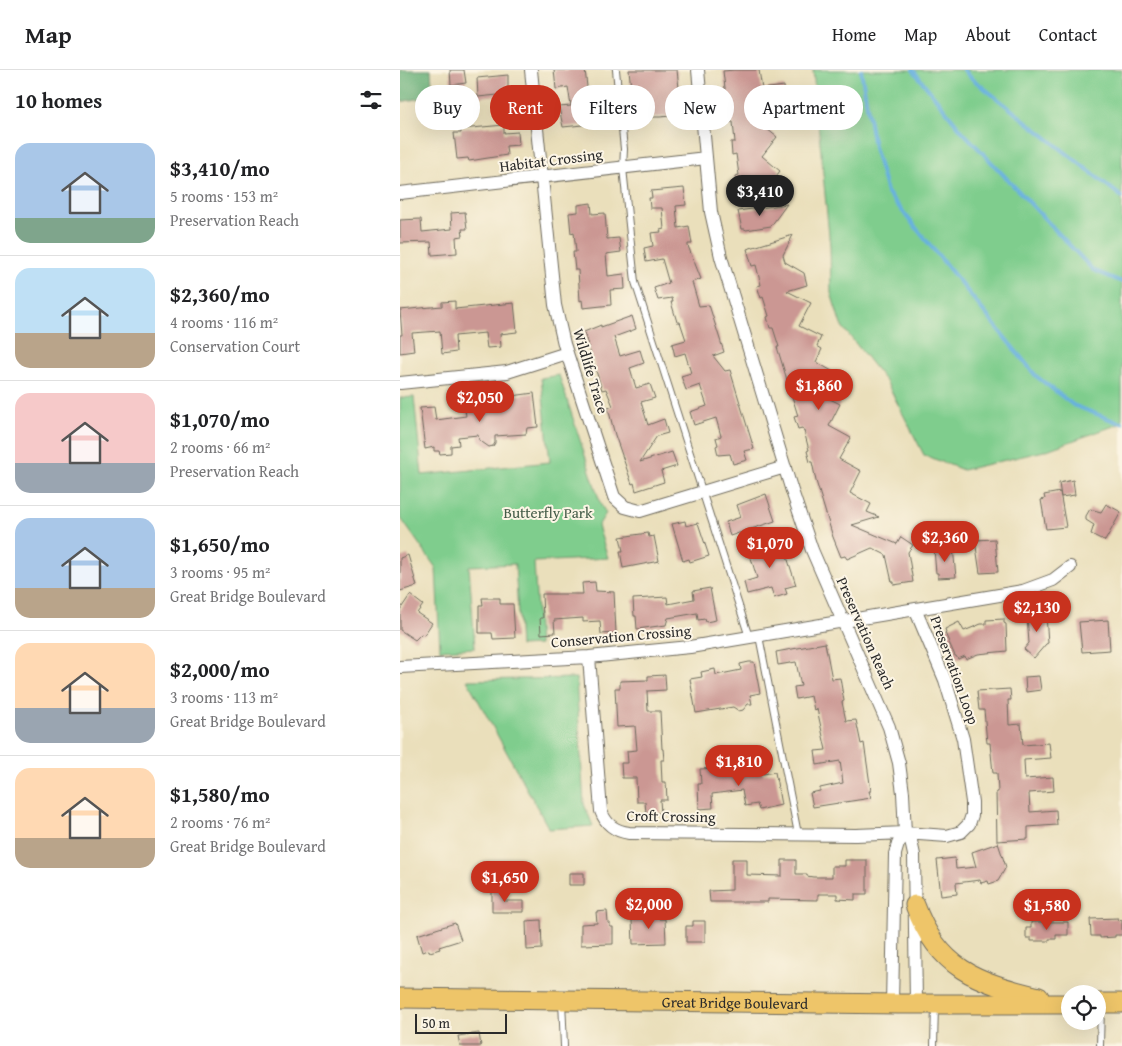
<!DOCTYPE html>
<meta charset="utf-8">
<style>
body{margin:0;font-family:"Gentium Book Plus",serif;background:#f6f6f6;color:#202124;height:100vh;display:flex;flex-direction:column;font-size:19px;white-space:nowrap}
*{box-sizing:border-box;margin:0}
p{font-size:16px;color:#757577}
.icon{flex:none;width:28px;height:28px;fill:none;stroke:currentColor;stroke-width:2;stroke-linecap:round;stroke-linejoin:round}
.map{position:relative;flex:1;overflow:hidden}
.side{display:flex;flex-direction:column;background:#fff;width:400px}
.side>*{flex:none}
.banner{position:absolute;left:15px;top:15px;width:475px;height:45px;display:flex;gap:10px}
.controls{position:absolute;left:661px;top:915px;display:grid;gap:10px}
.controls a{display:grid;place-items:center;width:45px;height:45px;border-radius:50%;background:#fff;box-shadow:0 5px 20px #0002;font-size:25px}
.scale{position:absolute;left:15px;bottom:12px;width:92px;box-sizing:border-box;padding-left:5px;border:2px solid #2b2b2b;border-top:0;font-size:14px;line-height:18px;white-space:nowrap;color:#2b2b2b;-webkit-text-stroke:4px #fcf5e5;paint-order:stroke}
.price{position:absolute;translate:-50% -42px;padding:0 11px;border-radius:18px;background:#c8321e;color:#fff;font-size:16px;line-height:32px;filter:drop-shadow(0 1px 2px #0008)}
.price::after{content:'';position:absolute;left:50%;top:30px;width:15px;height:11px;margin-left:-8px;background:inherit;clip-path:polygon(0 0,100% 0,50% 100%)}
.price.selected{background:#222;color:#fff}
ul{padding:0;list-style:none}
li{display:flex;align-items:center;gap:15px;height:125px;padding:0 15px}
li+li{border-top:1px solid #e0e0e0}
li span{display:grid;place-items:center;flex:none;width:140px;height:100px;border-radius:15px;color:#555}
li>.icon{margin-inline-start:auto}
span .icon{width:60px;height:60px;fill:#fffc;stroke-width:1}
li b{font-size:21px}
h2{display:flex;justify-content:space-between;align-items:center;height:60px;padding:0 15px;font-size:21px}
.chip{padding:0 18px;border-radius:22px;background:#fff;box-shadow:0 5px 20px #0002;font-size:18px;line-height:45px}
.chip.selected{background:#c8321e;color:#fff}
header{display:flex;align-items:center;gap:30px;box-sizing:border-box;height:70px;padding:0 25px;background:#fff;border-bottom:1px solid #e0e0e0}
header strong{font-size:24px}
nav{display:flex;gap:28px;margin-inline-start:auto;font-size:18px}
main{display:flex;flex:1;min-height:0}
.map>svg:first-child{display:block}
.green{fill:#7fcd8d;stroke:#557c5c}
.forest{fill:#67b078;stroke:#496e52}
.lines{fill:none;stroke-linecap:round;stroke-linejoin:round}
.stream{stroke:#68b1df;stroke-width:4}
.building{fill:#cb9793}
.service-casing{stroke:#6e6a5d;stroke-width:8}
.minor-casing{stroke:#6e6a5d;stroke-width:14}
.primary-casing{stroke:#6e6a5d;stroke-width:21}
.service{stroke:#fff;stroke-width:6}
.minor{stroke:#fff;stroke-width:12}
.primary{stroke:#eec569;stroke-width:19}
.labels{text-anchor:middle;dominant-baseline:central;stroke-width:4;stroke-linejoin:round;paint-order:stroke}
.street-label{font-size:15px;fill:#2b2b2b;stroke:#fcf5e5}
.park-label{font-size:15px;fill:#445c48;stroke:#fcf5e5}
</style>
<header>
<strong>Map</strong>
<nav><a>Home</a><a>Map</a><a>About</a><a>Contact</a></nav>
</header>
<main>
<section class="side">
<h2>10 homes<svg class="icon" aria-label="filters" viewBox="0 0 24 24"><path d="M4 7h16M4 17h16"/><circle cx="9" cy="7" r="2"/><circle cx="15" cy="17" r="2"/></svg></h2>
<ul>
<li><span style="background:linear-gradient(#a9c7e8 75%,#7fa58c 0)"><svg class="icon" aria-label="home" viewBox="0 0 24 24"><path d="M3 11l9-7 9 7M6 9v11h12V9"/></svg></span><div><b>$3,410/mo</b><p>5 rooms · 153 m²</p><p>Preservation Reach</p></div></li>
<li><span style="background:linear-gradient(#bfe0f5 65%,#b9a48a 0)"><svg class="icon" aria-label="home" viewBox="0 0 24 24"><path d="M3 11l9-7 9 7M6 9v11h12V9"/></svg></span><div><b>$2,360/mo</b><p>4 rooms · 116 m²</p><p>Conservation Court</p></div></li>
<li><span style="background:linear-gradient(#f6c9c9 70%,#9aa5b1 0)"><svg class="icon" aria-label="home" viewBox="0 0 24 24"><path d="M3 11l9-7 9 7M6 9v11h12V9"/></svg></span><div><b>$1,070/mo</b><p>2 rooms · 66 m²</p><p>Preservation Reach</p></div></li>
<li><span style="background:linear-gradient(#a9c7e8 70%,#b9a48a 0)"><svg class="icon" aria-label="home" viewBox="0 0 24 24"><path d="M3 11l9-7 9 7M6 9v11h12V9"/></svg></span><div><b>$1,650/mo</b><p>3 rooms · 95 m²</p><p>Great Bridge Boulevard</p></div></li>
<li><span style="background:linear-gradient(#ffd9b3 65%,#9aa5b1 0)"><svg class="icon" aria-label="home" viewBox="0 0 24 24"><path d="M3 11l9-7 9 7M6 9v11h12V9"/></svg></span><div><b>$2,000/mo</b><p>3 rooms · 113 m²</p><p>Great Bridge Boulevard</p></div></li>
<li><span style="background:linear-gradient(#ffd9b3 70%,#b9a48a 0)"><svg class="icon" aria-label="home" viewBox="0 0 24 24"><path d="M3 11l9-7 9 7M6 9v11h12V9"/></svg></span><div><b>$1,580/mo</b><p>2 rooms · 76 m²</p><p>Great Bridge Boulevard</p></div></li>
</ul>
</section>
<div class="map">
<svg width="722" height="976" viewBox="0 0 722 976">
<rect width="100%" height="100%" fill="#fcf5e5"/>
<filter id="ink" filterUnits="userSpaceOnUse"><feTurbulence type="fractalNoise" baseFrequency=".02" numOctaves="2"/><feDisplacementMap in="SourceGraphic" scale="10" xChannelSelector="R" yChannelSelector="G"/><feConvolveMatrix kernelMatrix="1 2 1 2 8 2 1 2 1" color-interpolation-filters="sRGB"/></filter>
<filter id="wash" filterUnits="userSpaceOnUse"><feTurbulence type="fractalNoise" baseFrequency=".0096" numOctaves="4" result="noise"/><feDisplacementMap in="SourceGraphic" scale="20" xChannelSelector="R" yChannelSelector="G"/><feGaussianBlur stdDeviation="1.12" result="paint"/><feColorMatrix in="noise" values="0 0 0 0 0 0 0 0 0 0 0 0 0 0 0 0 0 1.4 0 .05"/><feComposite in="paint" operator="in"/></filter>
<g filter="url(#wash)">
<rect width="100%" height="100%" fill="#eadfbb"/>
<path class="green" d="M413,0H722V353L644,381L563,400L524,385L487,313L441,255L431,223L430,176Z
M159,305L201,435L206,443L198,456L208,488L134,492L139,575L120,576L115,494L69,496L75,578L40,580L36,498L0,447V328L14,327L22,405L150,392L141,308Z
M176,608L184,734L193,756L149,759L67,610Z"/>
<path class="forest" d="M0,0H31L33,26L0,32Z"/>
<g class="lines">
<path class="stream" d="M461,0L474,77L487,122L636,306L673,335L717,352L722,353
M513,0L562,61L693,200L722,212
M564,0L570,7L722,127"/>
</g>
<g id="blocks">
<path class="building" d="M50,0H64L66,13L51,15Z
M154,0H185L188,25L199,24L200,51L192,52V54L163,57L159,37L171,36L168,17L156,19Z
M229,0H277L282,45L260,47H251L250,45L244,46L243,34L233,36Z
M334,0H359L362,19L384,16L385,30L360,33L362,55L377,67L362,86L380,101L373,110L375,112L369,119L341,122L340,118H336L335,106L339,105L336,84L332,85L331,72H335L333,52H329L323,1Z
M108,5V24L78,27L77,8Z
M104,55V63L118,62L119,75L106,76L107,85L69,91L68,88L57,89L54,63H61V59Z
M284,118L286,135L276,136L278,158L289,156L292,174H288V176L301,209L292,212L299,236L309,235L324,282L313,286L325,301L330,300L354,379L344,381L347,390L333,394L330,384L318,385L316,376L318,375L316,368L321,366L316,348L294,355L290,342L307,336L300,315L286,320L281,306L291,303L285,283L275,286L272,274L286,270L280,252H277L271,232H273L272,228L258,230L254,218L269,213L268,210L262,189L246,192L244,178L253,176L251,163L261,162L260,160L264,159L262,138H250L249,128H252L251,121Z
M191,133L192,144L205,143L207,169L219,168L221,182L206,184L208,206L224,204L225,219L210,220L211,235L183,238L182,230L180,231L178,200H175L173,182H176L174,162L171,163L169,143L178,142V135Z
M387,134L371,156L346,160L345,159H342L338,141Z
M65,142L67,159H62L63,166L56,167L57,183L32,185L31,172L0,173V150L21,149L22,162L52,159L51,143Z
M393,165L383,185L385,192L404,203L407,215L387,221L411,233L399,256L421,267L417,276L422,279L416,292L432,301L427,311L430,313L424,326L440,334L429,356L451,368L439,389L461,401L450,423L471,434L467,442L479,447L452,455L497,474L501,467L513,475L508,482L513,512L494,515V512H492L486,485L472,478L447,489L445,486L441,487L433,467L416,411L412,392H410L407,381L409,380L404,361L402,358L398,359L394,347L398,346L377,277H379L373,258H370L367,247L369,246L363,227L361,228L357,216L361,215L356,195L352,196L347,179Z
M55,231V239L114,233L117,262L100,264L101,277L87,278L85,263L55,266L56,282L42,284L40,261L12,263L14,281L0,283V265H2L0,240L42,236V232Z
M232,246L236,259L214,267L220,286L240,280L244,293L230,298L236,318L250,314L255,328L241,332L248,355L264,349L268,363L257,366L240,392L272,382L277,396L261,401L264,412L236,421L234,413L232,414L215,365L208,338L213,336L206,319L202,320L184,262L201,255V257Z
M134,323L138,357L127,358L126,364L95,366V373L93,376L89,377L79,370L78,365L58,367L59,375L51,376V383L40,384L39,381H34V377L25,379L20,338L34,337L36,350L66,346L64,334H69V332L78,331L79,338L100,335V333L112,332V326Z
M673,410L675,425L661,427L659,413Z
M660,422L666,457L646,459L641,430L645,429L644,425Z
M366,424L375,451L330,466L326,452L341,447L337,435Z
M706,434L721,442L705,471L691,464L694,455L686,450V446L690,439L701,442Z
M285,451L286,456L298,453L309,486L290,492L289,489L283,491L272,454Z
M573,462L574,477L559,478L558,463Z
M248,463L249,467L254,466L259,491L223,498L220,481H223L220,467Z
M381,468L396,515L385,518L387,524L374,528L371,518L347,524L344,512L357,508L348,478Z
M595,469L598,502L580,503L575,470Z
M553,478L556,507L538,508V503H536L534,479Z
M8,485L17,516L0,521V488Z
M195,512L196,521L214,522L216,563L201,564L200,551L183,552V548L154,550L155,563L141,564L140,548H143L142,524H183L182,513Z
M310,518L316,550L306,552L305,549L298,550L297,543L268,548L266,555L237,559L236,546H234L233,529L267,527L268,534L294,529L293,521Z
M10,525L23,535L17,543L32,553L24,565L21,564L15,570L0,560V540Z
M82,528H100V534H113L115,568L93,569L92,563H79V535H83Z
M643,541V545H646L648,573L646,574L634,588L624,579L629,573L627,546H631V542Z
M604,549V553L606,554L607,581L578,584L566,589L565,586L558,589L556,586H555L545,563L546,562L545,559L559,552L564,561L581,554H586V550Z
M708,550L710,580L682,582L679,552Z
M425,573L432,609L440,608L444,631L442,632L446,651L456,650L461,674L464,673L471,721H469L471,728L413,737L410,723L420,721V718L443,713L440,691L417,695L415,681L426,680L417,639L414,640L411,626L396,629L394,617L401,616L396,592L378,595L376,582Z
M349,592H354L360,623L350,625L352,634H348L343,640L339,641L333,637L296,643L290,609L302,607L301,602L315,599L316,605L341,600L340,594Z
M265,605L266,620L247,621L248,641H260L262,679H263L264,690H261L262,712H266L267,730H260L261,743H246L245,732H237L236,708H222L221,693H228L227,681L237,680L235,656L217,657L215,618H220V611L248,610V606Z
M639,606L641,620L626,622L625,607Z
M610,619L611,630H608L609,655L621,654L623,675L649,673L651,688L624,690L625,709L653,707L654,721L629,723L630,742L656,740L657,755L628,757V769L597,771L596,722H598L597,703H593L590,673H587L584,640H579L577,621Z
M332,697V705L362,698L363,704L375,702L381,735L359,740L357,734L345,736L342,720L312,724L313,738L299,739L298,714H301L300,699Z
M598,773L606,797L598,811L589,814L588,811L581,813L580,810L556,813L557,824L541,826L537,790L555,788L556,799L576,797L572,782Z
M332,789H347V805L382,806V790H396V804H407V806L413,807H432V796H445V790H467V824H455V830L437,829V824H418V830L368,829V832H310L309,821L332,820Z
M169,803H184V815H169Z
M92,818H104V831H124V842H92Z
M207,841L208,853H210V857H213V874L181,875V854L197,853L196,842Z
M238,844H259V849H265L266,873L233,874L232,850L238,849Z
M718,848V851L722,850V865H715V867L700,868V866H691L690,849Z
M141,850L142,879L127,880L126,851Z
M293,851H305V872H286V856H293Z
M631,852H668V865H656V869H649V871H631V868H626V858H631Z
M55,853L61,870L39,877L40,879L30,882L29,880L22,882L17,865Z
M79,963L81,976H60L58,966Z"/>
</g>
</g>
<g filter="url(#ink)">
<use href="#blocks" fill-opacity="0" stroke="#6e6a5d" stroke-width="1"/>
<g class="lines">
<defs>
<path id="service" d="M216,0L224,79L223,98L235,212L349,567
M359,566L398,764
M162,931L164,976
M534,976L535,935
M700,976L701,935"/>
<path id="minor" d="M131,0L155,235L164,274L214,427L225,437L240,441L385,397
M298,0L311,142L321,187L391,418L412,480L489,657L499,693L503,723L505,763
M0,123L306,88
M0,313L107,302L167,283
M189,587L201,741C206,755 215,761 229,763L456,765L505,763L547,766L561,762L569,754L572,745V732L563,669L545,610L515,539
M0,597L189,587L290,577L623,521L653,510L670,497
M492,934L495,784L498,774L505,763L511,771L514,785L516,934"/>
<g id="primary">
<path d="M515,835C538,899 577,912 639,927"/>
<path id="s1" d="M0,928L499,934H670"/>
<path d="M698,933H722"/>
</g>
</defs>
<use href="#service" class="service-casing"/>
<use href="#minor" class="minor-casing"/>
<use href="#primary" class="primary-casing"/>
<use href="#service" class="service"/>
<use href="#minor" class="minor"/>
<use href="#primary" class="primary"/>
</g>
</g>
<g class="labels">
<g class="street-label">
<text transform="translate(151 90) rotate(-7)">Habitat Crossing</text>
<text transform="translate(191 301) rotate(73)">Wildlife Trace</text>
<text transform="translate(466 563) rotate(66)">Preservation Reach</text>
<text transform="translate(221 566) rotate(-5)">Conservation Crossing</text>
<text transform="translate(555 600) rotate(70)">Preservation Loop</text>
<text transform="translate(271 746) rotate(1)">Croft Crossing</text>
<text stroke="none"><textPath href="#s1" startOffset="335">Great Bridge Boulevard</textPath></text>
</g>
<g class="park-label">
<text x="148" y="442">Butterfly Park</text>
</g>
</g>
</svg>
<div class="controls">
<a><svg class="icon" aria-label="locate" viewBox="0 0 24 24"><circle cx="12" cy="12" r="6"/><path d="M12 2v4M12 18v4M2 12h4M18 12h4"/></svg></a>
</div>
<div class="scale">50 m</div>
<b class="price selected" style="left:360px;top:147px">$3,410</b>
<b class="price" style="left:419px;top:341px">$1,860</b>
<b class="price" style="left:80px;top:353px">$2,050</b>
<b class="price" style="left:545px;top:493px">$2,360</b>
<b class="price" style="left:370px;top:499px">$1,070</b>
<b class="price" style="left:637px;top:563px">$2,130</b>
<b class="price" style="left:339px;top:717px">$1,810</b>
<b class="price" style="left:105px;top:833px">$1,650</b>
<b class="price" style="left:249px;top:860px">$2,000</b>
<b class="price" style="left:647px;top:861px">$1,580</b>
<div class="banner">
<a class="chip">Buy</a>
<a class="chip selected">Rent</a>
<a class="chip">Filters</a>
<a class="chip">New</a>
<a class="chip">Apartment</a>
</div>
</div>
</main>
